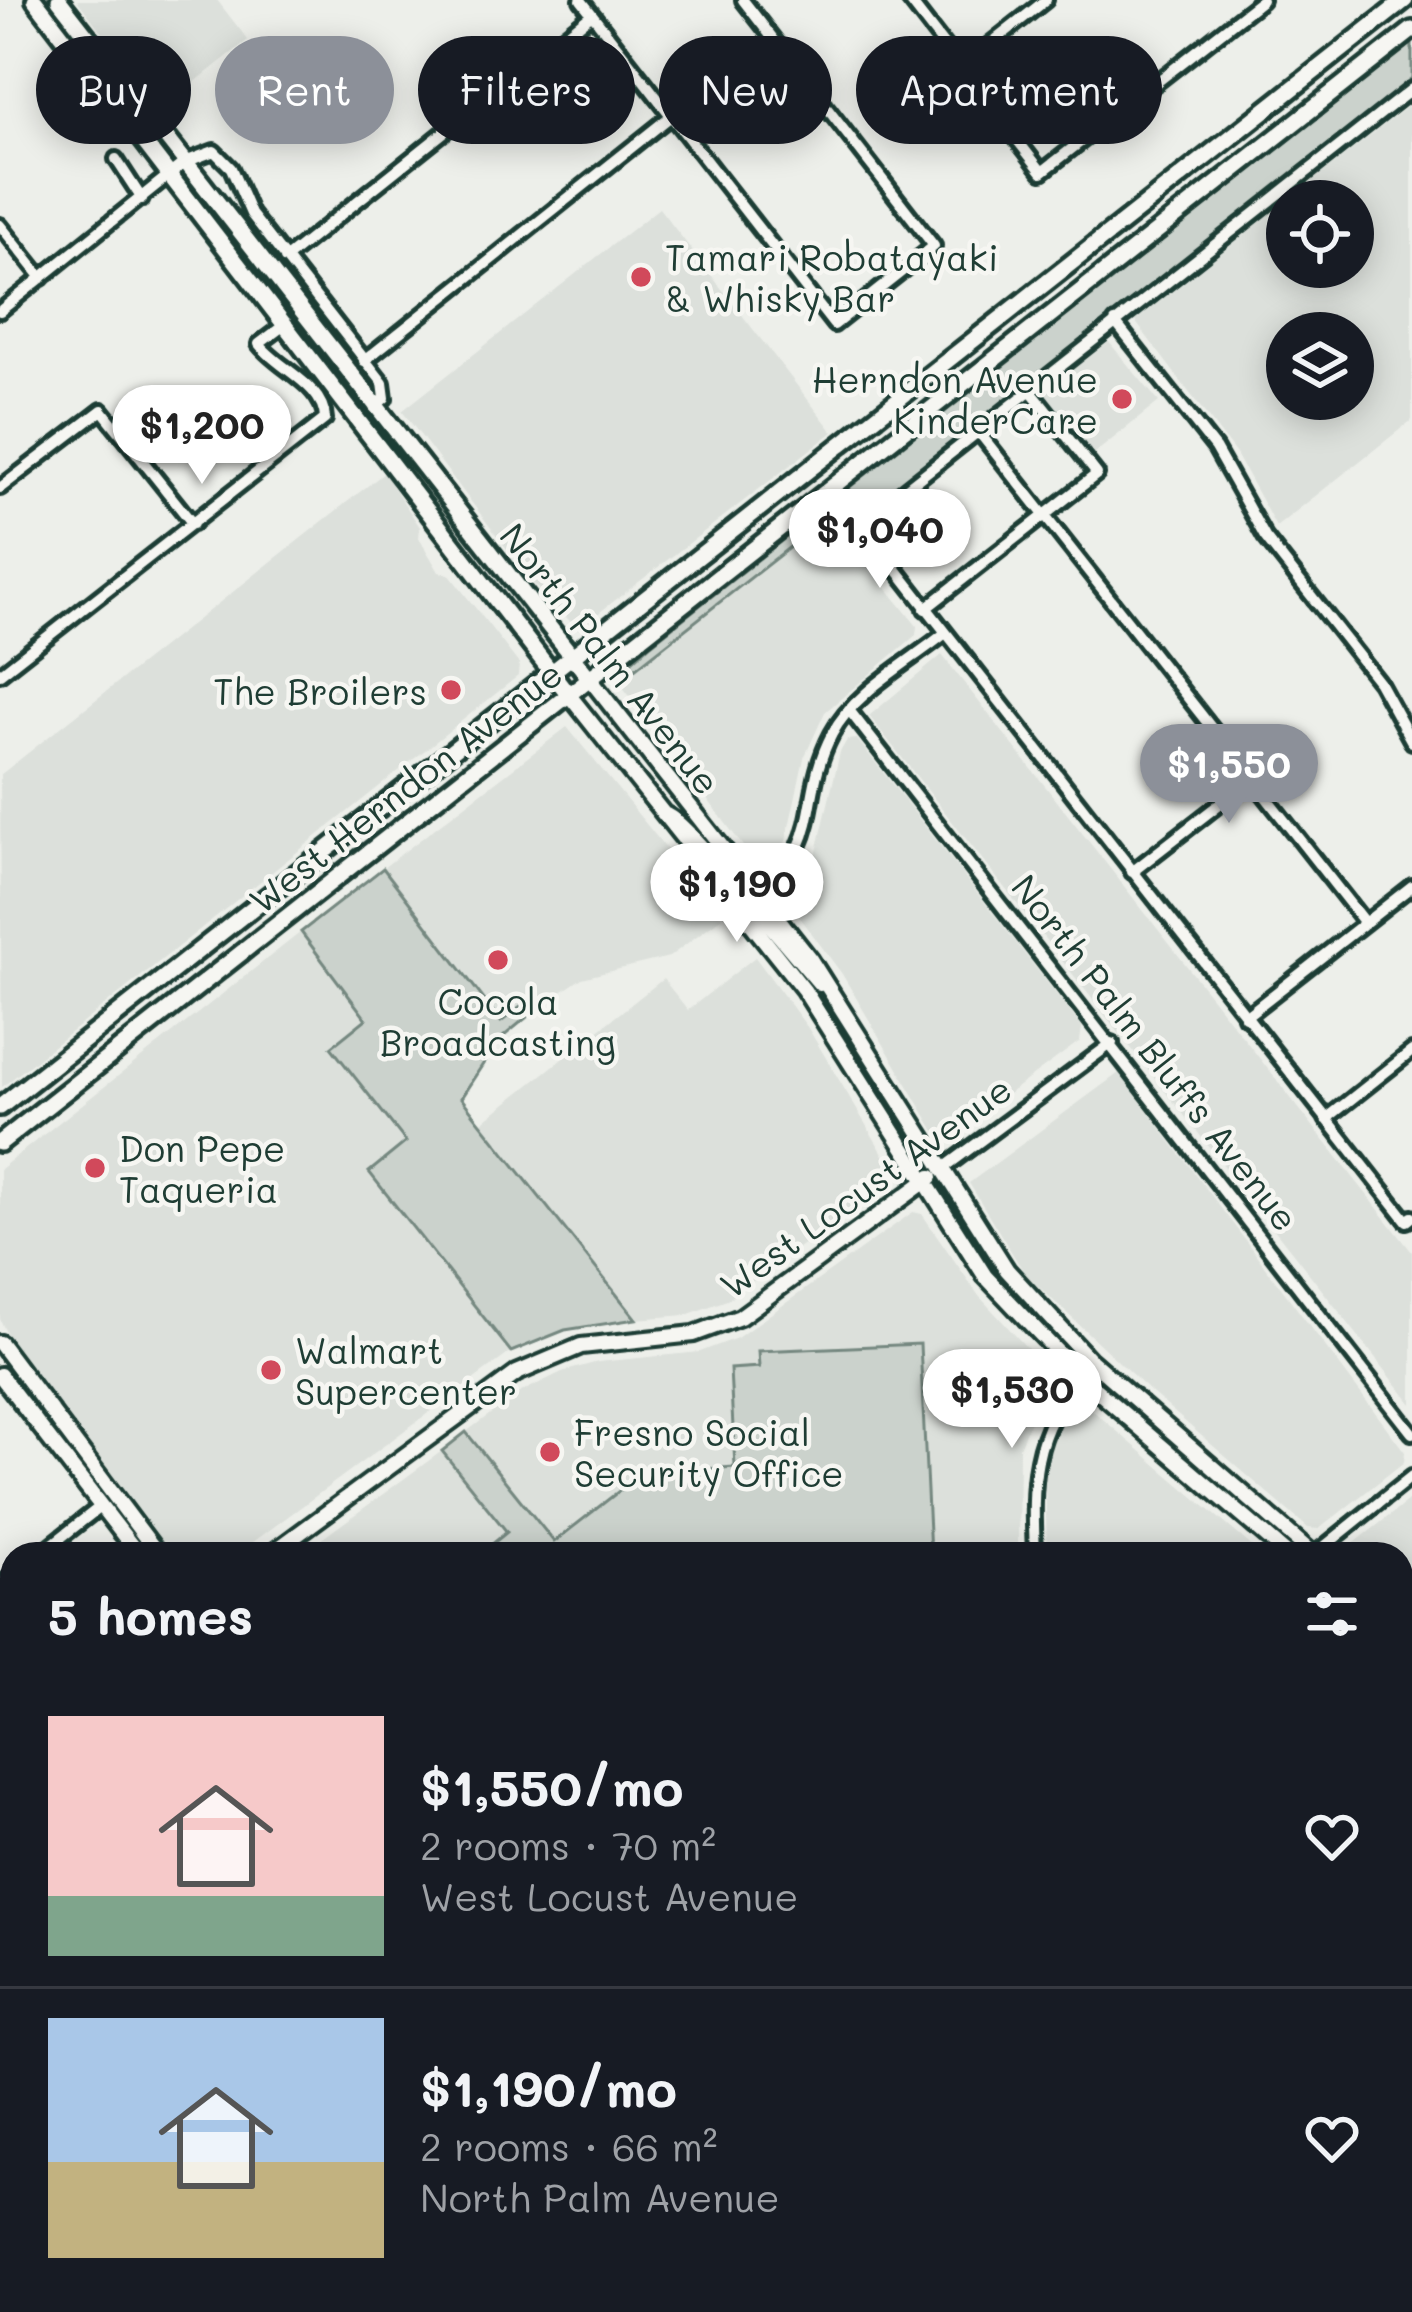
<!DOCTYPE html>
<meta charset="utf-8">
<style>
body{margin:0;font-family:Mali,sans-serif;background:#242831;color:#f1f3f6;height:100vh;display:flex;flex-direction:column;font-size:45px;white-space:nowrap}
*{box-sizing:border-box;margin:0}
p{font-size:39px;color:#9ea1a6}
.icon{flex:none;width:66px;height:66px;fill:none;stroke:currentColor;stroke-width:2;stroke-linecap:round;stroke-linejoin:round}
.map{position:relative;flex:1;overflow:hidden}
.sheet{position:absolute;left:0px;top:1542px;width:1413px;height:771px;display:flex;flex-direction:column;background:#171b24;border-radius:36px 36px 0 0;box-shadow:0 6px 30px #0003}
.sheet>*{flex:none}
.hud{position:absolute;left:36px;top:36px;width:1341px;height:108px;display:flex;gap:24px}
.controls{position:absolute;left:1266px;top:180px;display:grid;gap:24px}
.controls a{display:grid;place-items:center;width:108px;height:108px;border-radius:50%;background:#171b24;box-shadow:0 6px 30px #0003;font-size:60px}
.price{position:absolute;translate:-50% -102px;padding:0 27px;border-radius:42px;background:#fff;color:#222;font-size:39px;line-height:78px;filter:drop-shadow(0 3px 6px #0008)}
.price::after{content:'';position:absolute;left:50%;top:72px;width:36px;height:27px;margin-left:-18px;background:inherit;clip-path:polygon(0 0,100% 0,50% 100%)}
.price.on{background:#8c9099;color:#fff}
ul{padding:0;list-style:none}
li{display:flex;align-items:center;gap:36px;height:300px;padding:0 48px}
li+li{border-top:3px solid #363941}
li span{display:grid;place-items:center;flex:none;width:336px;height:240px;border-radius:0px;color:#555}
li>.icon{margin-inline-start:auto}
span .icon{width:144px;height:144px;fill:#fffc;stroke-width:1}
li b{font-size:51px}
h2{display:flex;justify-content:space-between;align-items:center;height:144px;padding:0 48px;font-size:51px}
.tag{padding:0 42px;border-radius:54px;background:#171b24;box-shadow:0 6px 30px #0003;font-size:42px;line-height:108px}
.tag.on{background:#8c9099;color:#fff}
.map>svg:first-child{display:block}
.built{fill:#dce0db;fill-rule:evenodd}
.green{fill:#cbd2cc;stroke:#758880;stroke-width:3}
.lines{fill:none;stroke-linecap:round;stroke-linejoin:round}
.street-casing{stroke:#1f3d34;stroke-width:20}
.secondary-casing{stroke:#1f3d34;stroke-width:22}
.primary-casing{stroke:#1f3d34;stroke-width:24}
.street{stroke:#f6f6f2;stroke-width:10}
.secondary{stroke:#f6f6f2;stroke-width:14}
.primary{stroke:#f6f6f2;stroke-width:15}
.poi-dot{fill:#d1495b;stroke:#f6f6f2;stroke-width:4.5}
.labels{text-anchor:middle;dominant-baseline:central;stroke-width:9;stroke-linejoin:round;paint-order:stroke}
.poi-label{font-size:36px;fill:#1f3d34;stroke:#f6f6f2;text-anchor:start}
.street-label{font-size:36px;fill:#1f3d34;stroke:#f6f6f2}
</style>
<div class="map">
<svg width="1412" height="2312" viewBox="0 0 1412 2312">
<rect width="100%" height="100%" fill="#edefea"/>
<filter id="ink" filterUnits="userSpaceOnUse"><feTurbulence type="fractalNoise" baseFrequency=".00833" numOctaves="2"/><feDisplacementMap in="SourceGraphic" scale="24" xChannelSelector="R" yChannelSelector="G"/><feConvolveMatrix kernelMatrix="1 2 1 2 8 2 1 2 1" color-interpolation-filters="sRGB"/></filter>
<g filter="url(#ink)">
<path class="built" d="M77,0H217L248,40L161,109Z
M1412,103V420L1276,527L1236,454L1135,321L1287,201V267H1353V201H1287ZM1287,333H1353V399H1287Z
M659,208L833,432L578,629L536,587L402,411Z
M1109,342L1159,402L1095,453L1080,446L1039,396Z
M384,473L420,527L419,538L439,572L449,574L519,664L518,676L2,1087L0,775Z
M828,516L917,626L916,635L825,712L804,758L786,841L767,867L758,866L622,686V679Z
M942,655L1412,1252V1404L869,716Z
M567,727L722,917L669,957L582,978L538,1008L531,999L501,1023L383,868Z
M857,739L1082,1027L1080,1041L948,1138L938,1136L842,974L787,900L816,856L840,752L847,740Z
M301,932L366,1019L332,1048L406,1142L369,1172L511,1352L237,1554H171L7,1335L0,1319V1169Z
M755,957L808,1028L893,1170L891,1180L727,1300L686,1315L636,1319L481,1123L663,979L688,1010Z
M1119,1073L1405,1452L1404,1462L1319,1529L1308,1528L1152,1393L1025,1274L969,1183Z
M913,1212L922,1214L979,1296L1051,1374L1053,1383L1036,1407L1019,1447L1018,1554H930L920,1344L759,1351V1367L730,1369L736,1468L642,1473L553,1543L466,1432L517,1394L562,1372L598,1362L700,1352L737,1338Z
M1075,1402L1084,1403L1261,1554H1047L1045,1469L1056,1433Z
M442,1451L508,1533L480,1554H301Z
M1412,1498V1637L1401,1623V1554L1343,1552Z
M1401,1710L1412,1726V1871H1401Z
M1401,1901H1412V2091L1401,2090Z
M569,2301H702L710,2312H555Z
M755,2301H965V2312H763Z
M994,2301H1185V2312H995Z"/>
<path class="green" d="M1412,43V78L856,522L840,531L828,517L622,679L619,673L651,644Z
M383,868L501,1022L531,999L538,1008L498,1041L461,1098L636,1319L565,1330L511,1352L369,1172L406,1142L331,1047L366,1019L301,932Z
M920,1344L930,1554H480L507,1532L442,1451L466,1432L554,1542L642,1473L735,1467L730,1369L759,1367L758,1351Z
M1211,2301H1400L1289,2312H1213Z"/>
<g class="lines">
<defs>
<path id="street" d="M581,0L834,325L934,246L743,0
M909,0L1042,172L1262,0
M961,67L1046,0
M1412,89L870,517L864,528L1407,1221L1412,1217
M116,159L142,199
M0,225L42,278
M285,259L592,14
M0,311L185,162L214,151L231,168L251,214L383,383L385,398L374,407
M1115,322L1215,448L1265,537L1379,682L1412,742
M364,361L671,116
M978,431L1365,923
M0,488L102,410L193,524
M925,609L1097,474L1030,390
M0,674L325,419C324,385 278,369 259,344L287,323
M849,710L1412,1433
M1132,872L1298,743
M760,893C827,839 798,799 832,734C853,693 908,663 944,634
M1245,1017L1412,886
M1326,1119L1412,1051
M941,1170L1112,1043
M40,1554L101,1506
M1035,1554C1032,1483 1031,1433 1081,1377
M1315,1554L1412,1476
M0,1586L12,1576
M0,1767L12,1758
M0,1863L12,1878
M1401,1886H1412
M0,1950L12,1941
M0,2137L12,2128
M347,2301L356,2312
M983,2301V2312
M1200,2301L1201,2312
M21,2312L35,2301
M262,2312L276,2301"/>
<path id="secondary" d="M590,679L810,959L1007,1270L1089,1359L1313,1554
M569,695L804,990L985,1276L1081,1377L1287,1554
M666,815C695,830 734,897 760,893
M736,905L759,912L820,984
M0,1343L158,1554
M0,1375L138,1554
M271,1554L517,1373L581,1346L694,1334L740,1317L931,1177
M1401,1650L1412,1664
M1401,1680L1412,1695
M1401,2116L1412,2118
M729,2301L738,2312
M523,2312L537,2301"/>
<path id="primary" d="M35,0L569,695
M59,0L590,679
M0,1107L1405,0
M0,1143L1412,30"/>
</defs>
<use href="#street" class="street-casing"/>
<use href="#secondary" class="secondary-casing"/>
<use href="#primary" class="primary-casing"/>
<use href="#street" class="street"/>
<use href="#secondary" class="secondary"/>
<use href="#primary" class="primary"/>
</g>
</g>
<g class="poi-dot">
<circle cx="641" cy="277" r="12"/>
<circle cx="1122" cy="399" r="12"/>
<circle cx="451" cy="690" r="12"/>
<circle cx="498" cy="960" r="12"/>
<circle cx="95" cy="1168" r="12"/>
<circle cx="271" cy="1370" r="12"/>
<circle cx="550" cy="1452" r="12"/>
</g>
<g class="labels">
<g class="poi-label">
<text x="665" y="256">Tamari Robatayaki<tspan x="665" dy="41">&amp; Whisky Bar</tspan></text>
<text x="1098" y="378" text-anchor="end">Herndon Avenue<tspan x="1098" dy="41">KinderCare</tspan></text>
<text x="427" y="690" text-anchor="end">The Broilers</text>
<text x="498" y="1000" text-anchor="middle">Cocola<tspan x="498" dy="41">Broadcasting</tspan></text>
<text x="119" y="1147">Don Pepe<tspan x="119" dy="41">Taqueria</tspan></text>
<text x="295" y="1349">Walmart<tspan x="295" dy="41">Supercenter</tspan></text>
<text x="574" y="1431">Fresno Social<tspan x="574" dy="41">Security Office</tspan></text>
</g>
<g class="street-label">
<text transform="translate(611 658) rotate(52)">North Palm Avenue</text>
<text transform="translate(405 786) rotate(-38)">West Herndon Avenue</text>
<text transform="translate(1156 1052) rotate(52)">North Palm Bluffs Avenue</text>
<text transform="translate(865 1186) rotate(-36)">West Locust Avenue</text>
</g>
</g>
</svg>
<div class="controls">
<a><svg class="icon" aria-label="locate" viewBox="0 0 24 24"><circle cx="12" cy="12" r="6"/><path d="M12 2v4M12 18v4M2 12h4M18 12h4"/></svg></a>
<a><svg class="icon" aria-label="layers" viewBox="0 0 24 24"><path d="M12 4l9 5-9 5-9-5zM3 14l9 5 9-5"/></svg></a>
</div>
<b class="price" style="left:202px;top:487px">$1,200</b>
<b class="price" style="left:880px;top:591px">$1,040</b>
<b class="price on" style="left:1229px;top:826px">$1,550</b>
<b class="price" style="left:737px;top:945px">$1,190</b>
<b class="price" style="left:1012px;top:1451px">$1,530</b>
<div class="hud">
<a class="tag">Buy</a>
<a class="tag on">Rent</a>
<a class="tag">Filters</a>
<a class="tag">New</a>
<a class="tag">Apartment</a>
</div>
<section class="sheet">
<h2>5 homes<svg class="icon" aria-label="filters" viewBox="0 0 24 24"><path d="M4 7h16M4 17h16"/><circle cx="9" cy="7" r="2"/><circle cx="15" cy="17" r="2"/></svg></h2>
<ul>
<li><span style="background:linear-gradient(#f6c9c9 75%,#7fa58c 0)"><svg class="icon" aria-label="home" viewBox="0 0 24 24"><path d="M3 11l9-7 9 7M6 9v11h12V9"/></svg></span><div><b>$1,550/mo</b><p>2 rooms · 70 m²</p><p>West Locust Avenue</p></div><svg class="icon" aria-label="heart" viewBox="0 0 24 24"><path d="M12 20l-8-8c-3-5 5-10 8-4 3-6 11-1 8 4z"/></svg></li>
<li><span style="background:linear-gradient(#a9c7e8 60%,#c2b280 0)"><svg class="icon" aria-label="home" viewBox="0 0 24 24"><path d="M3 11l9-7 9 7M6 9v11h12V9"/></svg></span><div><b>$1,190/mo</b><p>2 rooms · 66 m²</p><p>North Palm Avenue</p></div><svg class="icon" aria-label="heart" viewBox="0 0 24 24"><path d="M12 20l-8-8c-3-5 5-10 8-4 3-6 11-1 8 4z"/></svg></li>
</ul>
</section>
</div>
